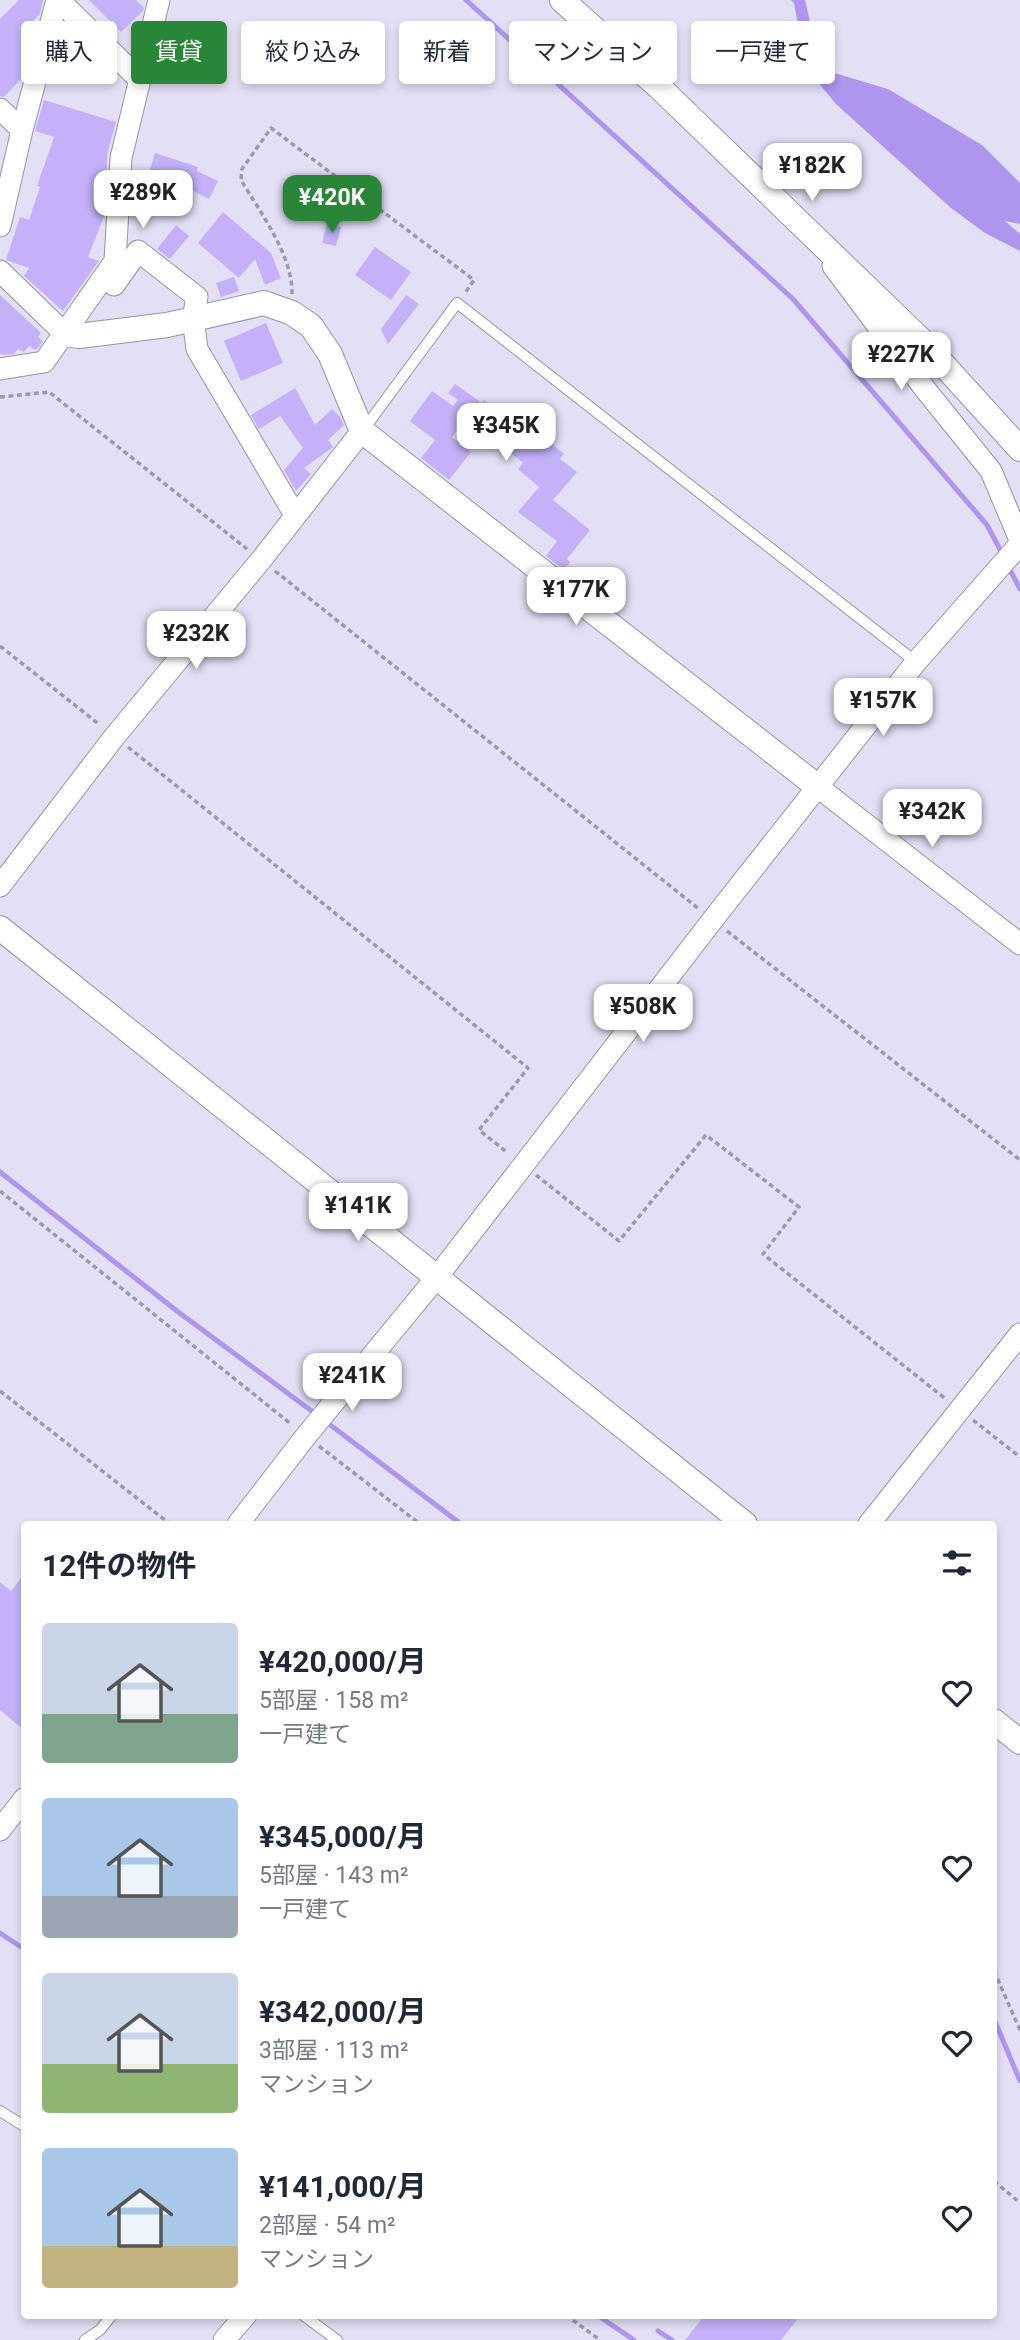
<!DOCTYPE html>
<html lang="ja">
<meta charset="utf-8">
<style>
body{margin:0;font-family:Roboto,"Noto Sans JP",sans-serif;background:#f2f2f3;color:#1f2937;height:100vh;display:flex;flex-direction:column;font-size:26px;white-space:nowrap}
*{box-sizing:border-box;margin:0}
p{font-size:23px;color:#747a83}
.icon{flex:none;width:38px;height:38px;fill:none;stroke:currentColor;stroke-width:2;stroke-linecap:round;stroke-linejoin:round}
.map{position:relative;flex:1;overflow:hidden}
.drawer{position:absolute;left:21px;top:1521px;width:976px;height:798px;display:flex;flex-direction:column;background:#fff;border-radius:7px;box-shadow:0 4px 10px #0003}
.drawer>*{flex:none}
.banner{position:absolute;left:21px;top:21px;width:978px;height:63px;display:flex;gap:14px}
.price{position:absolute;translate:-50% -60px;padding:0 16px;border-radius:14px;background:#fff;color:#222;font-size:23px;line-height:46px;filter:drop-shadow(0 2px 4px #0008)}
.price::after{content:'';position:absolute;left:50%;top:42px;width:21px;height:16px;margin-left:-10px;background:inherit;clip-path:polygon(0 0,100% 0,50% 100%)}
.price.selected{background:#298638;color:#fff}
ul{padding:0;list-style:none}
li{display:flex;align-items:center;gap:21px;height:175px;padding:0 21px}
li span{display:grid;place-items:center;flex:none;width:196px;height:140px;border-radius:7px;color:#555}
li>.icon{margin-inline-start:auto}
span .icon{width:84px;height:84px;fill:#fffc;stroke-width:1}
li b{font-size:30px}
h2{display:flex;justify-content:space-between;align-items:center;height:84px;padding:0 21px;font-size:30px}
.tag{padding:0 24px;border-radius:7px;background:#fff;box-shadow:0 4px 10px #0003;font-size:24px;line-height:63px}
.tag.selected{background:#298638;color:#fff}
.map>svg:first-child{display:block}
.water{fill:#ae95ed}
.lines{fill:none;stroke-linecap:round;stroke-linejoin:round}
.stream{stroke:#ae95ed;stroke-width:5}
.building{fill:#c4b1f9}
.service-casing{stroke:#9692a6;stroke-width:12}
.minor-casing{stroke:#9692a6;stroke-width:23}
.tertiary-casing{stroke:#9692a6;stroke-width:26}
.path{stroke:#9d99aa;stroke-width:3.5;stroke-dasharray:5 3.5;stroke-linecap:butt}
.service{stroke:#fff;stroke-width:10}
.minor{stroke:#fff;stroke-width:21}
.tertiary{stroke:#fff;stroke-width:24}
</style>
<div class="map">
<svg width="1020" height="2340" viewBox="0 0 1020 2340">
<rect width="100%" height="100%" fill="#e4dff5"/>
<path class="water" d="M791,0H805L821,69L888,89L982,145L1020,183V224L1005,221L1020,234V251L985,233L951,208L836,104L787,45L801,40L794,3Z"/>
<g class="lines">
<path class="stream" d="M466,0L793,299L987,525L1004,557
M1008,566L1020,589
M0,1172L177,1311L317,1415
M325,1421L461,1524
M0,1933L24,1949
M994,2019L1020,2081
M597,2315L634,2340
M658,2331L672,2340"/>
</g>
<path class="building" d="M19,0H43L40,14L23,31L33,40L29,53L25,58L27,60L22,78L4,97L0,96V19Z
M89,0H136L144,8L143,11L121,32Z
M44,100L116,122L107,154V179L96,207L105,210V214L88,257L99,261L63,311L24,276L29,268L6,260L20,217L29,220L40,187L37,186L54,137L35,131Z
M155,153L198,167L197,171L218,181L209,199L191,190L183,216L140,202Z
M223,212L271,253L281,278L265,285L255,259L239,278L198,243Z
M327,224L341,227L336,246L322,243Z
M176,225L189,236L170,259L157,249Z
M375,247L411,272L391,300L355,275Z
M234,277L239,291L221,297L216,283Z
M0,295L41,333L38,337L43,341L36,350L29,346L24,352L18,349L14,354L2,355L0,353Z
M406,295L419,304L388,344L381,329Z
M266,323L283,363L241,381L224,341Z
M455,384L482,403L484,400L517,427L524,420L564,454L560,459L577,472L553,500L590,530L567,559L570,562L564,570L546,556L557,541L518,512L539,487L518,469L523,463L505,448L511,442L471,411L452,437L471,452L449,480L421,458L435,440L410,421L432,391L453,406L458,400L448,393Z
M295,388L315,425L332,409L340,417L344,425L328,440L333,447L304,468L311,474L296,491L284,470L303,448L280,416L259,429L251,415Z
M24,1574V1730L0,1710V1582L11,1591Z
M705,2315H801L781,2340H685Z"/>
<g class="lines">
<defs>
<path id="service" d="M364,429L457,303L916,662
M0,2111L24,2126
M303,2315L337,2340
M85,2340L100,2330L112,2315"/>
<path id="minor" d="M59,0L139,79
M0,109L22,130L57,0
M0,226L22,130
M833,266L925,389L991,471L1020,540
M0,271L65,334
M114,285L138,251L197,297L193,319L197,349L295,515
M0,369L44,362L115,261L121,158L159,0
M818,787L1020,944
M0,886L115,736L261,560L362,431
M238,1524L306,1436L437,1277L718,913L916,662L1020,544
M869,1524L1020,1334
M0,1830L24,1799
M224,2340L246,2315"/>
<path id="tertiary" d="M562,0L660,88L921,340L1020,449
M65,334L79,336L167,325L264,303L292,313L311,326L330,354L362,431L818,787
M0,928L745,1524
M994,1721L1020,1742"/>
</defs>
<use href="#service" class="service-casing"/>
<use href="#minor" class="minor-casing"/>
<use href="#tertiary" class="tertiary-casing"/>
<path class="path" d="M292,294C293,256 260,212 241,180L242,169L271,128L474,280L465,293
M0,397L49,392L247,549
M275,571L699,909
M0,646L100,725
M128,747L528,1068L479,1130L508,1153
M727,931L1020,1160
M536,1175L619,1241L706,1135L799,1207L763,1254L947,1400
M0,1191L291,1424
M0,1391L170,1524
M973,1420L1020,1457
M319,1446L420,1524
M994,1971L1020,2030
M994,2181L1020,2203
M566,2315L600,2340"/>
<use href="#service" class="service"/>
<use href="#minor" class="minor"/>
<use href="#tertiary" class="tertiary"/>
</g>
</svg>
<b class="price" style="left:812px;top:203px">¥182K</b>
<b class="price" style="left:143px;top:230px">¥289K</b>
<b class="price selected" style="left:332px;top:235px">¥420K</b>
<b class="price" style="left:901px;top:392px">¥227K</b>
<b class="price" style="left:506px;top:463px">¥345K</b>
<b class="price" style="left:576px;top:627px">¥177K</b>
<b class="price" style="left:196px;top:671px">¥232K</b>
<b class="price" style="left:883px;top:738px">¥157K</b>
<b class="price" style="left:932px;top:849px">¥342K</b>
<b class="price" style="left:643px;top:1044px">¥508K</b>
<b class="price" style="left:358px;top:1243px">¥141K</b>
<b class="price" style="left:352px;top:1413px">¥241K</b>
<div class="banner">
<a class="tag">購入</a>
<a class="tag selected">賃貸</a>
<a class="tag">絞り込み</a>
<a class="tag">新着</a>
<a class="tag">マンション</a>
<a class="tag">一戸建て</a>
</div>
<section class="drawer">
<h2>12件の物件<svg class="icon" aria-label="filters" viewBox="0 0 24 24"><path d="M4 7h16M4 17h16"/><circle cx="9" cy="7" r="2"/><circle cx="15" cy="17" r="2"/></svg></h2>
<ul>
<li><span style="background:linear-gradient(#c9d6e8 65%,#7fa58c 0)"><svg class="icon" aria-label="home" viewBox="0 0 24 24"><path d="M3 11l9-7 9 7M6 9v11h12V9"/></svg></span><div><b>¥420,000/月</b><p>5部屋 · 158 m²</p><p>一戸建て</p></div><svg class="icon" aria-label="heart" viewBox="0 0 24 24"><path d="M12 20l-8-8c-3-5 5-10 8-4 3-6 11-1 8 4z"/></svg></li>
<li><span style="background:linear-gradient(#a9c7e8 70%,#9aa5b1 0)"><svg class="icon" aria-label="home" viewBox="0 0 24 24"><path d="M3 11l9-7 9 7M6 9v11h12V9"/></svg></span><div><b>¥345,000/月</b><p>5部屋 · 143 m²</p><p>一戸建て</p></div><svg class="icon" aria-label="heart" viewBox="0 0 24 24"><path d="M12 20l-8-8c-3-5 5-10 8-4 3-6 11-1 8 4z"/></svg></li>
<li><span style="background:linear-gradient(#c9d6e8 65%,#8fb573 0)"><svg class="icon" aria-label="home" viewBox="0 0 24 24"><path d="M3 11l9-7 9 7M6 9v11h12V9"/></svg></span><div><b>¥342,000/月</b><p>3部屋 · 113 m²</p><p>マンション</p></div><svg class="icon" aria-label="heart" viewBox="0 0 24 24"><path d="M12 20l-8-8c-3-5 5-10 8-4 3-6 11-1 8 4z"/></svg></li>
<li><span style="background:linear-gradient(#a9c7e8 70%,#c2b280 0)"><svg class="icon" aria-label="home" viewBox="0 0 24 24"><path d="M3 11l9-7 9 7M6 9v11h12V9"/></svg></span><div><b>¥141,000/月</b><p>2部屋 · 54 m²</p><p>マンション</p></div><svg class="icon" aria-label="heart" viewBox="0 0 24 24"><path d="M12 20l-8-8c-3-5 5-10 8-4 3-6 11-1 8 4z"/></svg></li>
</ul>
</section>
</div>
